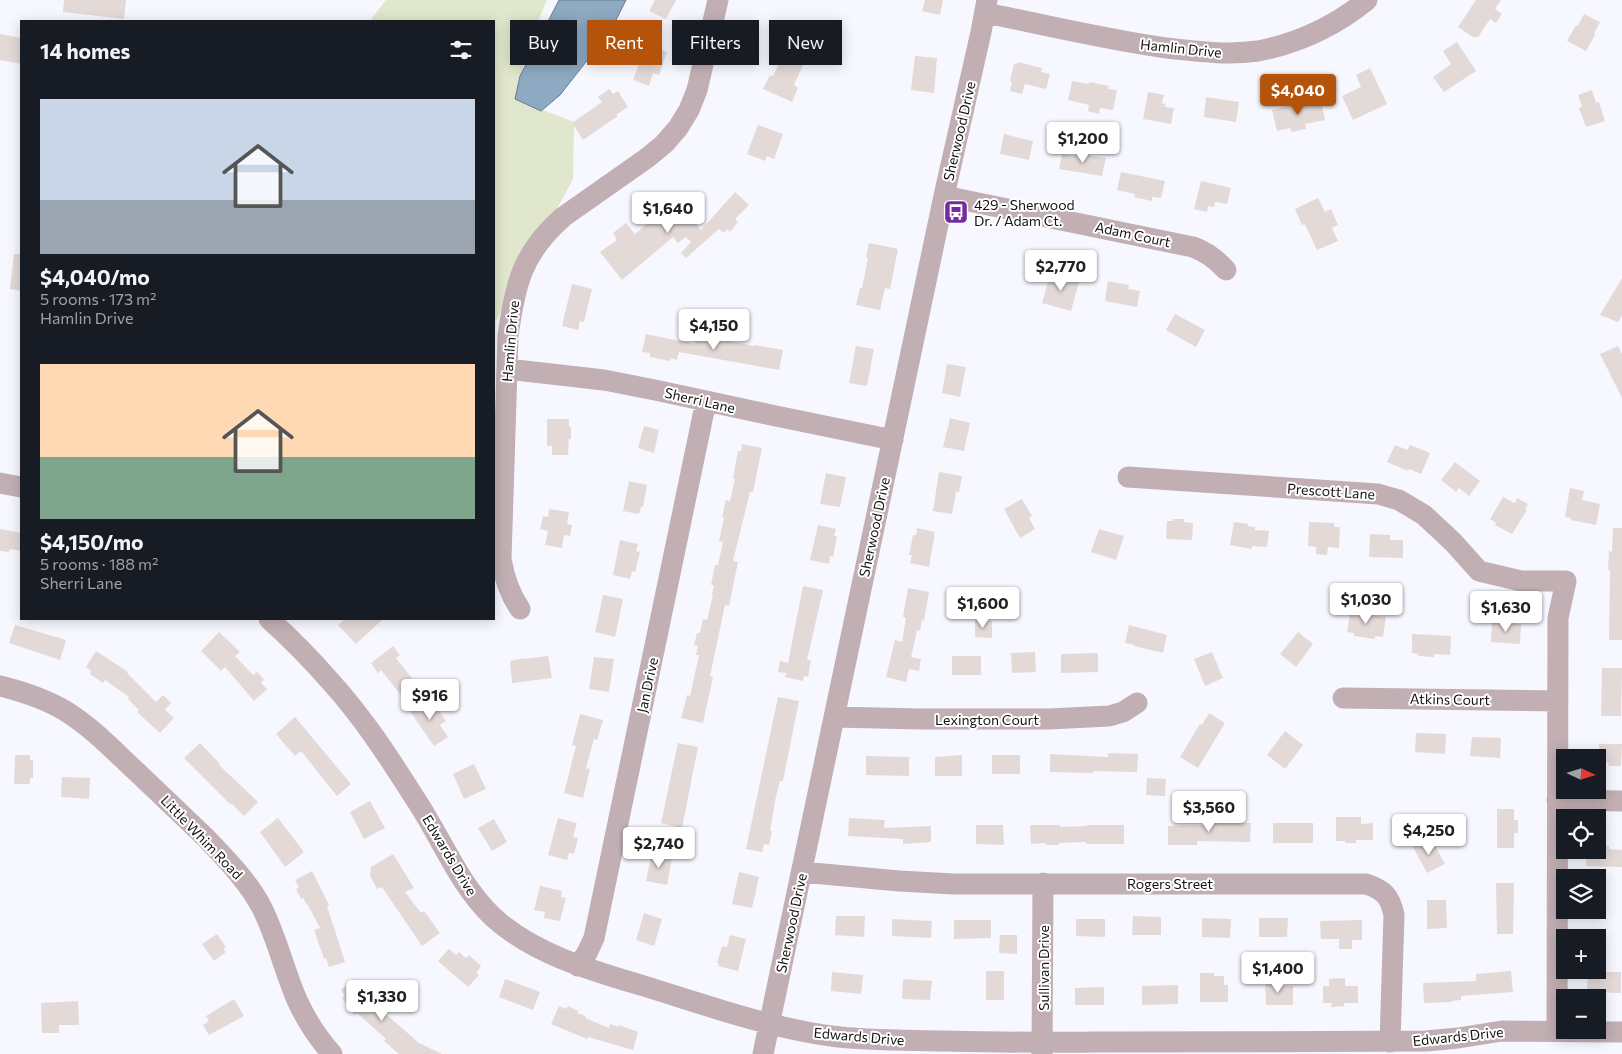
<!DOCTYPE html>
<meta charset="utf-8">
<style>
body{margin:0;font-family:Commissioner,sans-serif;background:#242831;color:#f1f3f6;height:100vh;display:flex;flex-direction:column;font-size:19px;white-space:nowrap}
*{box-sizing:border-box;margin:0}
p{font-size:16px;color:#9ea1a6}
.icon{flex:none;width:28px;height:28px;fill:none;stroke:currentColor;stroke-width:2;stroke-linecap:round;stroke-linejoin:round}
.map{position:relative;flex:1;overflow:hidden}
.sheet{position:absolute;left:20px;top:20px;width:475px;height:600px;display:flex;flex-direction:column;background:#171b24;border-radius:0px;box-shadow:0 2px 12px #0003}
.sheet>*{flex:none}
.guide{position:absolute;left:510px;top:20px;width:475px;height:45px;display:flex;gap:10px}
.needle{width:32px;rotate:94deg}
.controls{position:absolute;left:1556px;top:749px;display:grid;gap:10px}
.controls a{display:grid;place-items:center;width:50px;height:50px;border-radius:0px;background:#171b24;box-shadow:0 2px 12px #0003;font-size:25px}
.price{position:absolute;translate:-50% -42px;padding:0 11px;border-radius:5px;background:#fff;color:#222;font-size:16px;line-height:32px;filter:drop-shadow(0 1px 2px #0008)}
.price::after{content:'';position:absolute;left:50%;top:30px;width:15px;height:11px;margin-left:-8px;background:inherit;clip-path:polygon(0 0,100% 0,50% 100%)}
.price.current{background:#b45309;color:#fff}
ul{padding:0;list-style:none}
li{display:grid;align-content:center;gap:10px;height:265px;padding:0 20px}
li span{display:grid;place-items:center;height:155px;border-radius:0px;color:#555}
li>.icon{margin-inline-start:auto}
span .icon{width:90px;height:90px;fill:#fffc;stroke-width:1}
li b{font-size:21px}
h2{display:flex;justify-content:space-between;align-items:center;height:60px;padding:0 20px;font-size:21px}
.tag{padding:0 18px;border-radius:0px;background:#171b24;box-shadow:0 2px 12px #0003;font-size:18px;line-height:45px}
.tag.current{background:#b45309;color:#fff}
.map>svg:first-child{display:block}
.green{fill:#e1e7cc}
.water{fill:#8ea9c2;stroke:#697c8e}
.building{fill:#e3dad8}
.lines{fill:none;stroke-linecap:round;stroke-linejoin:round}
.minor{stroke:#c1afb3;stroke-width:21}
.labels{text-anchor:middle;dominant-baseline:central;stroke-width:4;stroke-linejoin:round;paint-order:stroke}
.street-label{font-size:14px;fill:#121214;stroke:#fff}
.poi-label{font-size:14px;fill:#121214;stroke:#fff;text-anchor:start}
</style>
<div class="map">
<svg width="1622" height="1054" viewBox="0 0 1622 1054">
<rect width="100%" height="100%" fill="#f7f7ff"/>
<path class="green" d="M386,0H547L531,37L515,99L574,122L573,179L494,324V21H372V18Z"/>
<path class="water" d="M559,0H626L611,30L560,95L541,111L515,99L520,76Z"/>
<path class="building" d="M64,0H126L124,19L63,12Z
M655,0H676L666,19L649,11Z
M925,0H943L940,15L922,11Z
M1476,0H1501L1495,9L1502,14L1496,23L1490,19L1478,37H1473L1458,27Z
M1584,14L1600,22L1594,34L1595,35L1586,51L1567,41L1576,25L1578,26Z
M0,34L21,38V64L0,60Z
M1457,42L1476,71L1444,92L1433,77L1451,64L1443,51Z
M646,44L667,52L659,75L653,73L649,86L633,80Z
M784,54L804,63L794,85L798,88L792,102L763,89L770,75L773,76Z
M915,56L937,58L934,93L911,90Z
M1018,62L1042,68L1041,72L1050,74L1046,89L1025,84L1022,94L1010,91L1012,82L1010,81L1014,64H1017Z
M1370,68L1387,104L1353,120L1342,96L1361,87L1356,75Z
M1072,81L1089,84V82L1109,86L1108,89L1117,90L1113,110L1100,108L1099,114L1088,111L1089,105L1068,100Z
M609,89L613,94L618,91L628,107L616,115L618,116L583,140L572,123L602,102L598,97Z
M1592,90L1596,103L1599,102L1605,121L1586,127L1579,108L1582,107L1578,95Z
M1148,92L1164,95L1162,103L1165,104V107L1174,108L1171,124L1143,119Z
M1206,97L1239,102L1236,122L1204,117Z
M1321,101L1325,120L1305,124L1306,129L1292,132L1290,128L1277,131L1272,110L1308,102V104Z
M758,125L783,134L774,159L767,156L765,161L747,154Z
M1004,134L1033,141L1029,160L1000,154Z
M1076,151L1090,154V156L1106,158L1102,176L1059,169L1062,154L1075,156Z
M1121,172L1165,181L1161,198L1152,197V201L1134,197L1135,194L1117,190Z
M1201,181L1231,188L1227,204L1215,202L1214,207L1208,206L1207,212L1194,209Z
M735,192L749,205L735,219L738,222L730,232L727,229L724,233L719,229L686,258L681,253L691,242L686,237L678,243L673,237L622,280L600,252L617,240L613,233L626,223L635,234L664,209L662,206L674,196L701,230Z
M1318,198L1325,212L1331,209L1338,225L1332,228L1338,241L1317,250L1305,224L1302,225L1295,209Z
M869,243L898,249L890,289L885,288L880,310L856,305L860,288H862L868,258L866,257Z
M14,254H21V291L10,289Z
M1062,274L1080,279L1071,311L1042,303L1049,278L1060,281Z
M1622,278V316L1618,322L1600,315Z
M1108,281L1129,285L1128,289L1140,291L1137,307L1105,301Z
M572,284L592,289L584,322L580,321L578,330L562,326Z
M1175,314L1205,330L1196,347L1166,330Z
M646,334L695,344L697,335L754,346V345L783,350L779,370L679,352L677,360L671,358L670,361L650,357V353L642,352Z
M856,346L874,349L867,386L849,383Z
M1618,346L1622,354V398L1600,354Z
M947,364L966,367L960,397L942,393Z
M950,418L970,423L964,451L943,447Z
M547,419H569V427H571V439H569L568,455H552V446H547Z
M644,426L659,430L654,453L638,448Z
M742,444L762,448L753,492H750L733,561L738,562L729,606L725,605L710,676L713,677L703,723L681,718L687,695L690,696L699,655H696L698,646L694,645L697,633H700L703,619L707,620L713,594H712L714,585H711L715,565H718L723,542L719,541L724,517H722L726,500L730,501L735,479L733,478L738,451H741Z
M1395,445L1407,450L1410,445L1430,453L1421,474L1409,469L1408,471L1387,462Z
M1455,462L1480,481L1469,496L1459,488L1456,492L1441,480Z
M939,472L962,476L959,492H956L952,514L933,511Z
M826,473L846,477L840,507L820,504Z
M629,481L647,485L643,507H641L639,514L623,511Z
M1570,488L1584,491L1582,500L1600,504L1596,525L1571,520V518L1565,517Z
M1503,497L1515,503L1517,498L1528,504L1525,509L1527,510L1512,534L1495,525L1496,523L1490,519Z
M1022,499L1032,516L1029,518L1035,529L1020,538L1004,509Z
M549,509L569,512L567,524L572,525L570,536L564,535L562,548L545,545L548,531L540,529L543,516L548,517Z
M1173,519H1184V522L1193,523L1192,540L1166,539L1167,521H1173Z
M1234,522L1248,524V526L1255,527V530L1269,531L1267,547L1252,546V549L1230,545Z
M1309,522L1334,523V527H1340L1339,548L1328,547L1327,555L1316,554V547L1308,546Z
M818,525L836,529L834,536H837L833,557L830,556L829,564L810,560Z
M917,528L935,532L929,567L910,563L912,555H909L913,535H916Z
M1613,528H1622V640H1609L1610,570H1608L1609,551L1612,552Z
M0,529L21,533V551L10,549L9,552L0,551Z
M1099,529L1124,536L1116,560L1091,552Z
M1370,534L1390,535V540H1403V558L1369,557Z
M620,540L638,544L636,551L640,552L635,572L632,571L630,579L613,575Z
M803,586L823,590L807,660H811L808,677L804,676L803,681L785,677L786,673L778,672L780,661L788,663Z
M908,588L929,592L924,621L922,620L920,631L917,630L911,657L921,659L919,671L909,669L906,682L886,677L895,640L902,642L906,618L903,617Z
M603,595L623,599L615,637L595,632Z
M1350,612L1386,617L1383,637L1375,636V639L1354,636V633L1347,632Z
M345,619H383L356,644L338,625Z
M975,620L992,621V638L975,637Z
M1492,622L1521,624L1520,644L1491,642Z
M15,625L66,640L60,660L9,643Z
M1129,625L1167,635L1163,653L1134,646L1135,645L1125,643Z
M219,632L240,652L235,656L253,675L257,672L264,679L261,683L267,689L254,701L225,667L221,671L201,651Z
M1298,632L1313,644L1296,667L1280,654Z
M1412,634L1451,636L1450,655L1434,654V657L1418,656V654L1412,653Z
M393,646L400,655L396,658L415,682L400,694L381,670L378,673L371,663Z
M96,651L128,672L127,673L156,702L163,695L171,703L165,710L174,718L160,733L137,712L139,710L128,699L129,697L105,680L103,683L90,674L91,671L86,667Z
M1035,652L1036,672L1012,673L1011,653Z
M1212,652L1223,678L1205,686L1194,659Z
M1098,653V672L1061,673V654Z
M548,656L552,678L512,683L510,661L524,658V659Z
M952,656H981V675H952Z
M594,657L614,659L609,692L589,689Z
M1602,668H1622L1621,716H1601Z
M430,697L446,721L440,725L448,737L434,746L409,710Z
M778,697L799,701L783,781H780L776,796L770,831H772L769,845L764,844L762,852L746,849Z
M1209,713L1225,723L1198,768L1180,757L1200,724L1202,725Z
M580,714L603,720L597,740L594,739L586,768L590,769L583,798L564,793L576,746L572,745Z
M295,717L351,784L337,796L301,751L295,756L276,734Z
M1285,731L1303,745L1285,769L1267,755Z
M1416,733L1446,734L1445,754L1415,752Z
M1472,737L1501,738L1500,758L1470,756Z
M200,743L220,764L219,765L258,802L244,816L232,804L231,805L184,758Z
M678,743L698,747L682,828L661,823Z
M1599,744H1622L1621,766H1609L1608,762H1600Z
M1108,753L1138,754L1137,772L1093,771V773L1050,772V754L1108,757Z
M15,755H30V760H33V778H30V784H14Z
M962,755V776H935V757Z
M992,755H1020V774H992Z
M866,756L909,757V776L866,775Z
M474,764L486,789L464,799L453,774Z
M62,777L90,778L89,799L61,797Z
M1147,778L1166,779L1165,796L1146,795Z
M370,801L385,828L364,839L350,812Z
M1497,809H1514V820H1518V833H1514V848H1497Z
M1336,817H1361V824L1373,823V840H1356V843H1345V841H1336Z
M278,818L304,852L285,867L260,832Z
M558,818L577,823L573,837L578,838L574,854L569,853L567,860L548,855Z
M849,818L885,820L884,828L931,826V842L903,844V839L848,836Z
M494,819L507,842L492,851L478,828Z
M1213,822L1251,823L1250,842L1197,841V845H1168V826L1213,825Z
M1273,823H1313V843H1273Z
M976,825H1003L1004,845L976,844Z
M1030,825H1060V827L1087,826V825H1124V844H1086V842L1059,843V845H1046V843L1031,844Z
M1431,838L1445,864L1427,873L1413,847Z
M1598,846H1609V849L1622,850V867L1586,866L1587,850H1598Z
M652,852L672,857L667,885L646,881Z
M393,854L414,888L405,892L421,913L424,911L440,933L422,946L382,887L377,889L370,876L371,867Z
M312,871L329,905L327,906L345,962L329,967L326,958L324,959L314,930L320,928L308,905H307L303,898L301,899L296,889L299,888L295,880Z
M739,872L759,877L752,908L732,904Z
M1496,883H1514L1513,934H1497Z
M540,886L562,891L561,897L566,898L560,921L544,918L545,912L534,910Z
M1427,900H1446L1447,928L1427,929Z
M644,913L662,919L654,946L636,940Z
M836,916H865L864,937L835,935Z
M1133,916L1161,917V935H1132Z
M1202,918L1231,919L1230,938L1202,937Z
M1259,918H1288L1287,937H1259Z
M892,919L932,921L931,938L892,936Z
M1076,919H1105V937L1076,936Z
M954,920H991V938L954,939Z
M1362,920V940H1352V949H1339V939H1321L1320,921Z
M217,934L226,947L223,949L226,952L214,961L202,944Z
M730,935L746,939L738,971L718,966L719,963H717L722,946L727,947Z
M1000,935H1017V954L999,953Z
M449,949L456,955L459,952L466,958L469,955L481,966L476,973L479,975L468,987L438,961Z
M986,971H1004V1000H986Z
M1511,971L1513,992L1461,996V1000L1452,1001V1002L1424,1003L1423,983L1476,981V974Z
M832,972L863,975L861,994L831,991Z
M1588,972H1621V993L1587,992Z
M1200,973H1214V976H1224V985H1228V1002H1200Z
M1345,978V986H1358V1003H1344V1006L1331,1007L1332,1003H1323V986H1329V979Z
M355,979L384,1017L387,1015L419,1043L442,1054H399L384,1041L386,1039L357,1013L355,1015L342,998L345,996L341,990Z
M505,979L540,992L533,1010L499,997Z
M903,979L932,981L930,1000L902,999Z
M1265,981H1278V986H1293V1005H1266Z
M1178,985V1004L1142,1005V986Z
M1104,987V1005H1075V988Z
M234,999L244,1016L209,1035L203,1025L209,1021L206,1016Z
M78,1001L79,1025H59V1033H42L41,1003Z
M559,1006L566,1009L568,1006L578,1011L577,1013L586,1016L585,1018L609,1028L610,1024L619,1027V1025L638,1032L633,1050L588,1037L587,1039L551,1024Z"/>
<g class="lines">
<path class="minor" d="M985,13C1048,25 1111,41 1175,49C1203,52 1230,55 1258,51C1299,43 1335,26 1367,0
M944,196L1193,247C1207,252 1216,259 1226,270
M507,369L604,380L655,390L771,415L893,440
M1128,477L1378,494L1399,500L1424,515L1453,542L1479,571L1521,581H1566L1558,618L1557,1031
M0,483L21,487
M520,609C509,593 504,577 501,559L508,336C515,284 522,253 563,217L647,158L664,144L678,128L689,110L697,90L718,0
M269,619C290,638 311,659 330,681C363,717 390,759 416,800C442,839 459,885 493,917C533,954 593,971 644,986C705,1005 767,1027 831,1036C869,1041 907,1040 945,1041C994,1042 1043,1043 1092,1042C1203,1042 1315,1042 1426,1041L1458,1038L1502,1031L1622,1032
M0,686C24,692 46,699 67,712C94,729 116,753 139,774C161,795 183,816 205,837C226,859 248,881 262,908C277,938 284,970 297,1000C306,1020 318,1038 332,1054
M1343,698L1557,701
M834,717L920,719H1049L1109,716L1123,712L1137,703
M1557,800L1622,801
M802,872L899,881L954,884H1366C1384,890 1390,896 1394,915L1390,1042
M578,966L587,953L594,938L706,401
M763,1054L944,196L981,32L987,0
M1042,1054L1043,883"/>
</g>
<defs>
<symbol id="bus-square" viewBox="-11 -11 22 22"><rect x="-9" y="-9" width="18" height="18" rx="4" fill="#742b9d" stroke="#fff"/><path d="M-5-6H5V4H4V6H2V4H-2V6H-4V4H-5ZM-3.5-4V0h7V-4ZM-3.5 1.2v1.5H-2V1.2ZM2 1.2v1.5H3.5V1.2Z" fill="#fff"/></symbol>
</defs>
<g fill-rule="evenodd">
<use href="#bus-square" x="942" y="198" width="28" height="28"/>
</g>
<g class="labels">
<g class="street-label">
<text transform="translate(1181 48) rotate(6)">Hamlin Drive</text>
<text transform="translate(959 131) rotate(-77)">Sherwood Drive</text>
<text transform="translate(1133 234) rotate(12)">Adam Court</text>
<text transform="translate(510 341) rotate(-85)">Hamlin Drive</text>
<text transform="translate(700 400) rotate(13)">Sherri Lane</text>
<text transform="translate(1331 491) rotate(4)">Prescott Lane</text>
<text transform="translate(874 527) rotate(-78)">Sherwood Drive</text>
<text transform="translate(647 685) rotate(-78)">Jan Drive</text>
<text transform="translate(1450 699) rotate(1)">Atkins Court</text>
<text x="987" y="719">Lexington Court</text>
<text transform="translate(202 837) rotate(46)">Little Whim Road</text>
<text transform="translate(450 855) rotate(59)">Edwards Drive</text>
<text x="1170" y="883">Rogers Street</text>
<text transform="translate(791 923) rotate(-78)">Sherwood Drive</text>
<text transform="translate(1043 968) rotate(-90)">Sullivan Drive</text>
<text transform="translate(859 1036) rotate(5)">Edwards Drive</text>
<text transform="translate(1458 1036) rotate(-6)">Edwards Drive</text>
</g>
<g class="poi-label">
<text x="974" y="204">429 - Sherwood<tspan x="974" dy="16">Dr. / Adam Ct.</tspan></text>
</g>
</g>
</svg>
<div class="controls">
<a><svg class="needle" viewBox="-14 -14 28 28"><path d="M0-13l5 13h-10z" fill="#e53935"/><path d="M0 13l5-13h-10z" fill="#9ea1a6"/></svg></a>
<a><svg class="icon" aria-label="locate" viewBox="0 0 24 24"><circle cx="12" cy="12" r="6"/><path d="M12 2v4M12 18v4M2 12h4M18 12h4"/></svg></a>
<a><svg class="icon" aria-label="layers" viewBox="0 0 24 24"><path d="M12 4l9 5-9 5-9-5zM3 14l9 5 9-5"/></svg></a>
<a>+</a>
<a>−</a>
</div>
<b class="price current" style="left:1298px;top:116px">$4,040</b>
<b class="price" style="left:1083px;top:164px">$1,200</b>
<b class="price" style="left:668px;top:234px">$1,640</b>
<b class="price" style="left:1061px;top:292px">$2,770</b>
<b class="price" style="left:714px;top:351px">$4,150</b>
<b class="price" style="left:1366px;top:625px">$1,030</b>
<b class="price" style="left:983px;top:629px">$1,600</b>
<b class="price" style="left:1506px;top:633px">$1,630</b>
<b class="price" style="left:430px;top:721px">$916</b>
<b class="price" style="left:1209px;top:833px">$3,560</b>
<b class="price" style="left:1429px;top:856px">$4,250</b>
<b class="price" style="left:659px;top:869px">$2,740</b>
<b class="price" style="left:1278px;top:994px">$1,400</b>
<b class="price" style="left:382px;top:1022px">$1,330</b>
<div class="guide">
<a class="tag">Buy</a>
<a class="tag current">Rent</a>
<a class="tag">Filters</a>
<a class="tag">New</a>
</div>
<section class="sheet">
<h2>14 homes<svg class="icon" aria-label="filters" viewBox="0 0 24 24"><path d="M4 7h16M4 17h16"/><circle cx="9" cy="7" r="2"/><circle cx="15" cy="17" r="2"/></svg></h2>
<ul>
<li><span style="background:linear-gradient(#c9d6e8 65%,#9aa5b1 0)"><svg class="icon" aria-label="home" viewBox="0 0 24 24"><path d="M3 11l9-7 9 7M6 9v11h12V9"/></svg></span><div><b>$4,040/mo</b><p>5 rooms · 173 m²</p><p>Hamlin Drive</p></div></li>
<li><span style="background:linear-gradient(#ffd9b3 60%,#7fa58c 0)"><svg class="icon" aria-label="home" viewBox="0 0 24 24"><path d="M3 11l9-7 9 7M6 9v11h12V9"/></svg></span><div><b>$4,150/mo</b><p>5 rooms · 188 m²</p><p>Sherri Lane</p></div></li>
</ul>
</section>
</div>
